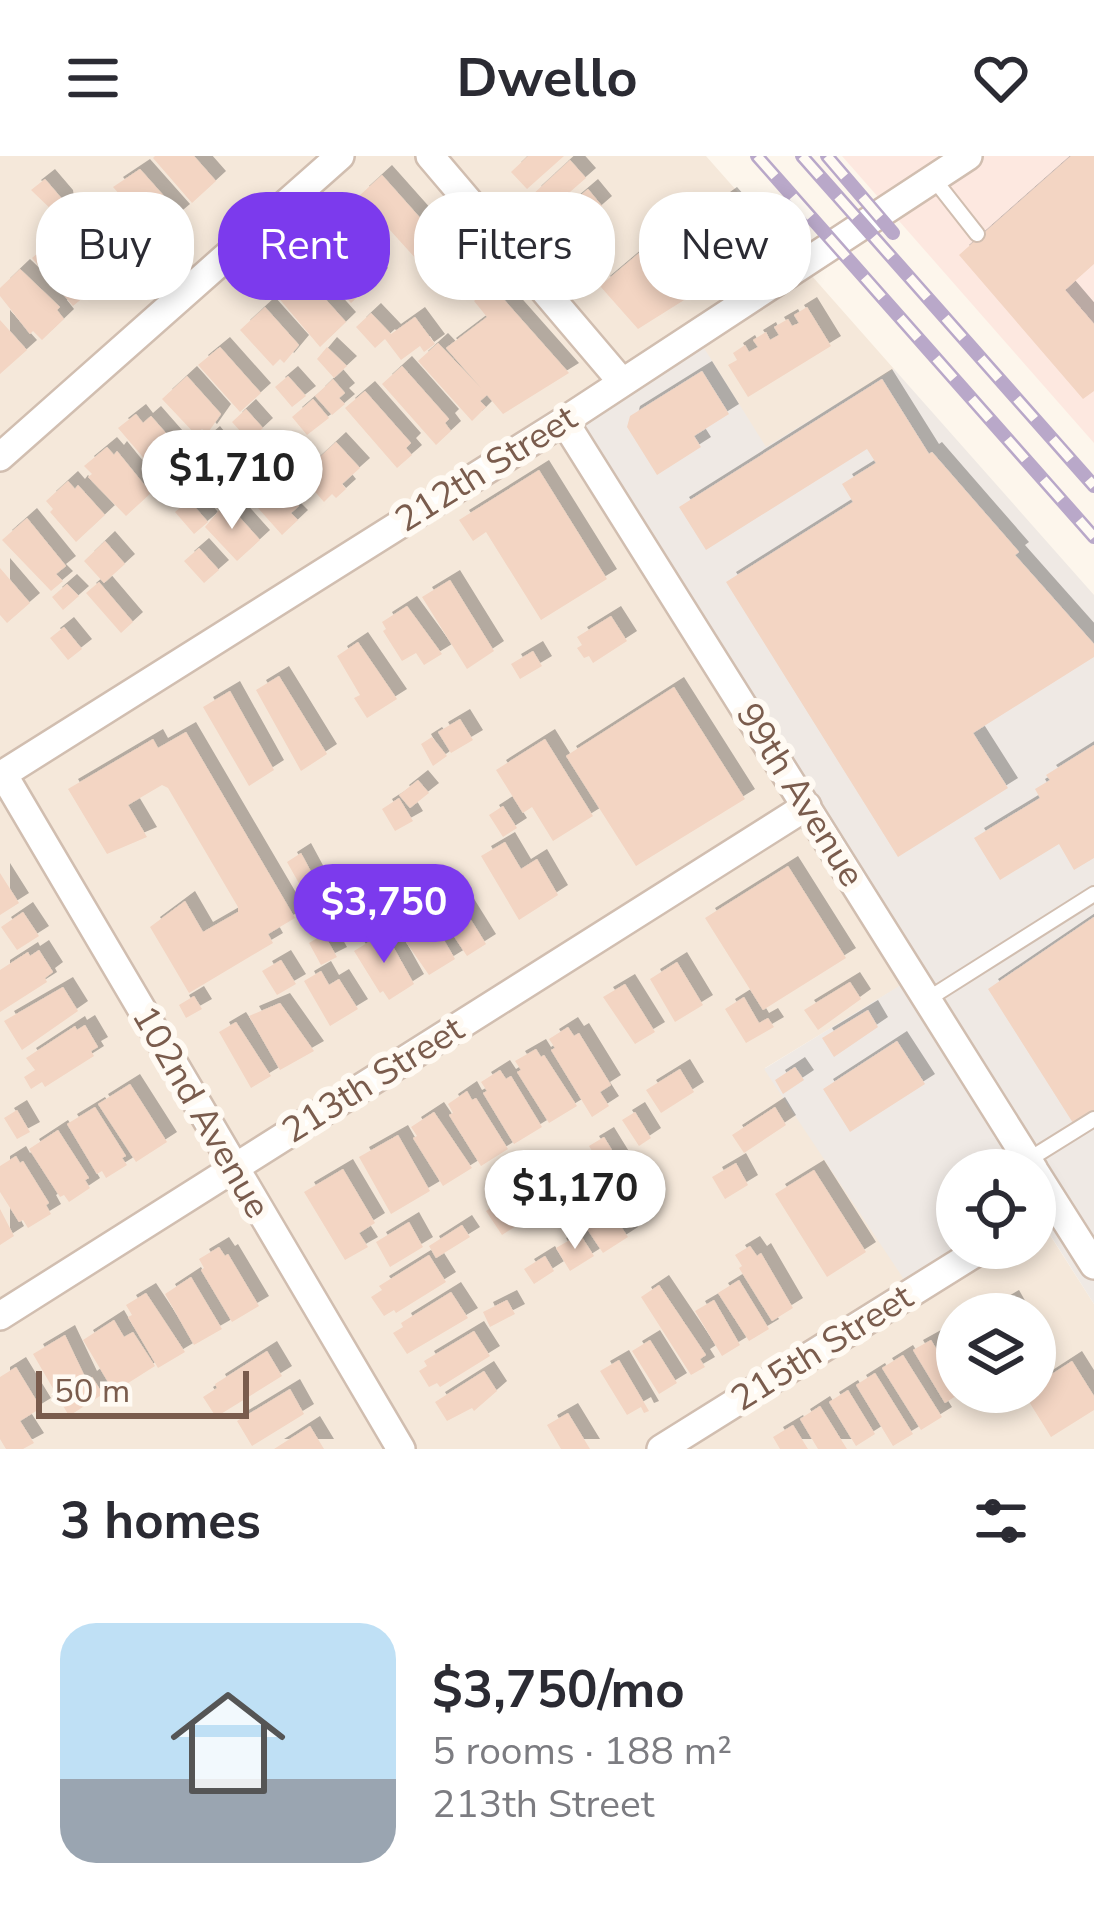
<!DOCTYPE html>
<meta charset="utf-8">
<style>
body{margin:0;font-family:"Nunito Sans",sans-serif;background:#f7f7f7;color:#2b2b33;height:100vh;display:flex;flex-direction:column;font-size:45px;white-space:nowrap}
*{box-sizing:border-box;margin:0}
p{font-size:39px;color:#7c7c81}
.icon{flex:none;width:66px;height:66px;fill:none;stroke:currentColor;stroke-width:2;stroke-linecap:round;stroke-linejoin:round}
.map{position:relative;height:1293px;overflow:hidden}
.panel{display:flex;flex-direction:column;background:#fff;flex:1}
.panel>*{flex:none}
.guide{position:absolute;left:36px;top:36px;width:1023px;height:108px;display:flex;gap:24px}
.tools{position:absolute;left:936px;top:993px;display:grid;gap:24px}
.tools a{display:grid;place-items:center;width:120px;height:120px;border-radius:50%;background:#fff;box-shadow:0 6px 18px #0003;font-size:60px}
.scale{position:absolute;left:36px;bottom:30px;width:213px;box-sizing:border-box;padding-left:12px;border:6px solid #7a5c4d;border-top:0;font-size:33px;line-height:42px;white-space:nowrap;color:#7a5c4d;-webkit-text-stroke:9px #fffaf3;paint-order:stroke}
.price{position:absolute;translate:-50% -102px;padding:0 27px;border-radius:42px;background:#fff;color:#222;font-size:39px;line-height:78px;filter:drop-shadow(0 3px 6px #0008)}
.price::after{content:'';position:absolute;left:50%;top:72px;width:36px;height:27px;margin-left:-18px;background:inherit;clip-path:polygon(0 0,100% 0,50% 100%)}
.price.active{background:#7c3aed;color:#fff}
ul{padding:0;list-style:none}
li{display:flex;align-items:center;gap:36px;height:300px;padding:0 60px}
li+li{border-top:3px solid #e1e1e2}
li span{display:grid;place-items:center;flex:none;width:336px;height:240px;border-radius:36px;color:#555}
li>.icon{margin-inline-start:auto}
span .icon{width:144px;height:144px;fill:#fffc;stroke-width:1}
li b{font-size:51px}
h2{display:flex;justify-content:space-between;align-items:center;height:144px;padding:0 60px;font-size:51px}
.tag{padding:0 42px;border-radius:48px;background:#fff;box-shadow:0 6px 18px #0003;font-size:42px;line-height:108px}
.tag.active{background:#7c3aed;color:#fff}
header{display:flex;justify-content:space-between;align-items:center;height:156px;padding:0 60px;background:#fff;font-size:54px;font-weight:700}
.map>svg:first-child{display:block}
.residential{fill:#f5e8da;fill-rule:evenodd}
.commercial{fill:#fde8e0}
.industrial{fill:#efe9e4}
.building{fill:#f3d5c3;filter:url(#shadow)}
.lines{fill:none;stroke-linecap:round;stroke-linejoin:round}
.service-casing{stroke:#d1beb0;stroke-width:18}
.minor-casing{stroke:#d1beb0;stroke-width:32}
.service{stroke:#fff;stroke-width:14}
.minor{stroke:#fff;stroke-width:27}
.rail-casing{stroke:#b9a8c9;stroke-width:14}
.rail{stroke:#fffaf3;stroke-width:9;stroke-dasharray:27;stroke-linecap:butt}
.labels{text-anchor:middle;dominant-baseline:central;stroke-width:12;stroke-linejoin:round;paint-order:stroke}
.street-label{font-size:36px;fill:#7a5c4d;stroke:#fffaf3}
</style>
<header><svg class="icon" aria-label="menu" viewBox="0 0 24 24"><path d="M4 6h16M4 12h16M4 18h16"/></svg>Dwello<svg class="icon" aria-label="heart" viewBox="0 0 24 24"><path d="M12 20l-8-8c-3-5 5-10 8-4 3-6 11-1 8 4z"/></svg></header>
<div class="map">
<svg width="1094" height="1293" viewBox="0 0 1094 1293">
<defs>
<filter id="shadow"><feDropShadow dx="10" dy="-10" stdDeviation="0" flood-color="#0004"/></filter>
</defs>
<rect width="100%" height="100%" fill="#fdf6ec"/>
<path class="residential" d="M0,0H706L894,213L766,292L905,827L765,912L919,1145L1000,1092H1035V1069L1041,1065L1094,1148V1293H0ZM957,1158H1035V1236H957Z"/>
<path class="commercial" d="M842,0H1094V287Z"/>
<path class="industrial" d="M699,184L766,291L894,213L1094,439V1148L1042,1066L1035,1069V1014H957V1092H1000L919,1146L764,913L904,827L561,274Z"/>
<path class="building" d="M155,0H194L216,25L192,47L153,2Z
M528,0H564L527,33L511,16Z
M1071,0H1094V108L1065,134L1094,168V235L1083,243L959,99Z
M570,4L586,22L546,57L531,40Z
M140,13L180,58L155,79L113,31Z
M382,19L471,119L447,137L359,40Z
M45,23L63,44L64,51L56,58L31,34Z
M588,33L602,50L563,84L548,67Z
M727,41L770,90L638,173L600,130L639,97L641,99L661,82L664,86Z
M111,46L148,87L119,112L82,71L103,47L106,50Z
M347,52L367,75L354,87L333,65Z
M60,78L102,126L73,150L32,102Z
M343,83L378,122L351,147L315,108Z
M20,113L60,151L57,154L64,163L42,184L33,175L30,178L0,140V132Z
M302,117L346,166L320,191L277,140Z
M492,130L569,217L503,258L487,239L480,245L486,251L472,265L418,205L438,187L481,232L446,192L487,161L474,145Z
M265,151L299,189L284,207L280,203L273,210L240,174Z
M807,151L831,190L748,241L728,209L737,204L733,197L745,189L749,196L758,191L753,184L766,176L770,184L779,179L774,171L788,163L792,170L799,167L794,159Z
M371,157L391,178L415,161L435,188L424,196L420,190L401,204L385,183L375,192L356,171Z
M0,164L27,194L0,218Z
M220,191L261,237L240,256L198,209Z
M327,191L347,210L334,222L317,203Z
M402,210L449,263L445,267L451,275L436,289L382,228Z
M702,215L729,258L694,280L701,291L657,319L627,271L630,260Z
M187,220L221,258L207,278L202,273L196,279L162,243Z
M288,220L306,240L292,251L275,231Z
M333,223L345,237L339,242L345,248L332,259L315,240Z
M882,223L929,298L932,296L1019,396L1015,399L1094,488V501L973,577L1008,632L898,701L726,426L853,346L842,328L876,307L867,293L706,394L679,351Z
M365,235L411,287L406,292L412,299L397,312L345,252Z
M313,243L329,262L307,279L292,261Z
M246,253L263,272L249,285L232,266Z
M136,258L143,267L151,260L187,301L162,316L168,323L178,314L189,326L167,347L150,328L159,320L118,272Z
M210,280L227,301L207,317L190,297Z
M336,286L360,312L342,328L346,333L336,342L332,338L324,346L304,323L313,315L309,311Z
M107,291L114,299L117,295L151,337L126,360L88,321L92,318L84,310Z
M539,314L607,423L541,464L486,376L473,385L459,364Z
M272,318L299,350L291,357L298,364L282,379L250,343Z
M68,325L75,333L78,329L105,359L76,386L50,356L53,353L46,345Z
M189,344L208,366L194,378L175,356Z
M226,346L260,384L237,405L205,371Z
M27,362L66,410L56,418L63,425L51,435L2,384Z
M105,385L125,408L104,427L84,405Z
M199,392L219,414L204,427L184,405Z
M0,412L30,447L7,467L0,459Z
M450,424L494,495L467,513L422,441Z
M99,426L133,466L121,477L86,437Z
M67,428L79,440L63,454L52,441Z
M407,450L442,498L424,509L416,497L402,505L383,475L386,473L382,466Z
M611,460L627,485L593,507L589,500L584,502L577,492L582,489L577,481Z
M64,471L82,493L68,504L50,482Z
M358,486L397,543L367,562L354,542L360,539L337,500Z
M533,495L542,510L520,523L511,508Z
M279,520L327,598L301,615L256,534Z
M674,531L745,643L636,710L566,600Z
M230,535L274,614L249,630L203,551Z
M460,563L473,584L451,597L438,576Z
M186,576L295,762L268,778L273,787L189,837L150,771L185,745L203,776L238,756V751L168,632L162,629L128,649L147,681L107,698L68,633L153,583L158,592Z
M432,581L447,600L433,610L421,588Z
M545,583L593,660L553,685L532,651L523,657L496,614Z
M1094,589V702L1074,714L1059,688L1000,724L974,682L1040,642L1035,633L1050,624L1046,619Z
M418,624L429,637L410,652L399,639Z
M399,642L413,665L395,675L382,653Z
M503,650L517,672L503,681L489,659Z
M505,686L521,713L537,703L558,739L519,764L481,700Z
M301,697L315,723L301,731L287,706Z
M788,710L846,802L763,854L705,762Z
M0,717L19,747L0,759Z
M451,732L486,788L467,800L437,755L445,750L438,739Z
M416,736L455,803L429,819L385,756Z
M23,756L39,780L17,794L1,771Z
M1094,761V954L1073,967L988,833Z
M385,776L414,828L389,844L383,835L380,837L354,795Z
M324,778L337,801L321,809L309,787Z
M39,794L53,816L45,822L47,826L0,856V814L28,796L30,800Z
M281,804L296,828L277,839L262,815Z
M677,806L703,849L675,866L650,823Z
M321,815L329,829L339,823L358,853L330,870L304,825Z
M850,826L861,843L818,874L804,854Z
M625,828L655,876L635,888L603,841Z
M63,831L78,855L22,894L4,865Z
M194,840L202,853L186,862L179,849Z
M744,841L759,867L768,862L774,871L746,887L725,853Z
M280,847L314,895L280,914L249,860Z
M868,854L878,871L834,901L822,882Z
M236,866L271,920L251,932L219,876Z
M85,869L98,891L91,895L94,900L45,931L42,926L31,933L24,921L35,914L26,902L75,870L77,874Z
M568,871L574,880L579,877L611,929L600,936L609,950L592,961L551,894L555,892L549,883Z
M897,885L925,928L850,976L823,933Z
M536,893L541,901L544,899L577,950L549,967L517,916L521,914L515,905Z
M795,911L804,924L783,938L775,924Z
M680,913L694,936L661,957L646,934Z
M500,914L506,923L511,920L542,971L514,988L483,937L487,935L481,926Z
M130,928L167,986L136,1006L98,948Z
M467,935L472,944L476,942L508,993L481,1010L449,959L453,957L448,948Z
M95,951L126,1000L122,1002L127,1009L106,1022L102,1015L97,1018L67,968Z
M775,951L786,969L744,997L732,979Z
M17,954L30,976L17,983L4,962Z
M434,956L472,1012L443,1030L413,982L417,980L411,971Z
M635,956L651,982L639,990L622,964Z
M58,974L89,1022L85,1024L90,1032L69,1046L64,1039L60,1041L29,993Z
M398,979L430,1035L391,1058L359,1001Z
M604,981L620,1007L605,1016L589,990Z
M16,1000L20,1007L23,1005L49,1047L46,1049L51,1058L28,1072L23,1064L19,1066L0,1036V1010Z
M736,1007L748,1029L725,1043L712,1021Z
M574,1009L591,1037L579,1044L562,1016Z
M343,1013L375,1067L359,1077L368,1091L345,1104L304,1036Z
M814,1014L866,1096L827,1121L775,1038Z
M630,1043L643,1064L631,1072L618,1051Z
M500,1046L516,1070L502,1079L486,1055Z
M0,1053L14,1080L0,1089Z
M612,1057L628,1081L603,1097L587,1073Z
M409,1066L423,1091L390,1111L376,1086Z
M462,1069L470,1081L436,1102L429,1090Z
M580,1078L594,1100L570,1115L556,1092Z
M750,1090L757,1100L761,1097L793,1152L772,1165L739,1112L742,1110L735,1099Z
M219,1091L225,1100L228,1098L259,1150L232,1166L201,1114L204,1112L199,1103Z
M429,1099L446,1126L396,1157L394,1154L384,1160L371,1141L382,1134L379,1130Z
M545,1100L554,1115L534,1128L524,1113Z
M191,1121L222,1173L194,1189L165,1138Z
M739,1124L769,1173L749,1185L718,1137Z
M659,1129L706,1199L700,1203L705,1211L691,1219L641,1141Z
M451,1136L468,1162L407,1198L393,1177L403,1171L401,1167Z
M146,1137L185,1196L158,1212L128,1161L132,1159L126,1149Z
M507,1144L515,1158L490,1171L483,1156Z
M714,1144L740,1189L722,1200L695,1155Z
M1009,1144L1017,1158H985Z
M114,1164L124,1181L133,1176L155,1210L114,1236L83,1184Z
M474,1175L490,1200L440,1231L437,1227L429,1231L419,1215L427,1210L424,1205Z
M65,1179L87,1225L92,1221L103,1238L69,1260L33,1198Z
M650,1184L677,1227L659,1238L632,1195Z
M931,1184L957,1227V1236H962L945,1247L913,1194Z
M267,1195L282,1220L216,1261L203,1241L217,1232L215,1228Z
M903,1199L942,1261L921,1274L882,1212Z
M619,1204L649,1255L644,1257L641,1251L627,1259L600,1215Z
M1072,1205L1094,1240V1254L1051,1281L1023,1236H1035V1229Z
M16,1211L41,1252L20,1265L34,1287L23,1293H6L0,1283V1221Z
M484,1215L497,1235L474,1255L472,1252L447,1265L435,1246Z
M875,1217L913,1278L893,1290L856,1229Z
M290,1233L304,1258L252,1290L237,1265Z
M848,1234L875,1278L856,1290L829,1246Z
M820,1250L847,1293H818L800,1263Z
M568,1257L590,1293H561L547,1269Z
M793,1269L808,1293H780L773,1281Z
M310,1270L324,1293H274Z"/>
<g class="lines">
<defs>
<path id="service" d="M933,22L977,78
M928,843L1094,738
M1028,1004L1094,963"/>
<path id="minor" d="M430,0L622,226
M564,265L1034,1014
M0,301L340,0
M3,618L401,1293
M0,620L564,265L968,0
M1035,1016L1094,1109
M0,1160L807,650
M661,1293L983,1092"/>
</defs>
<use href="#service" class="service-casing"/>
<use href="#minor" class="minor-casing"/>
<use href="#service" class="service"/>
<use href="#minor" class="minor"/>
<defs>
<path id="rail" d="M757,0L1094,381
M802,0L1094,330
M827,0L893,77"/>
</defs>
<use href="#rail" class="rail-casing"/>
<use href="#rail" class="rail"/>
</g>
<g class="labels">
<g class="street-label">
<text transform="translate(486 313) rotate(-32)">212th Street</text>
<text transform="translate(800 639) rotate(58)">99th Avenue</text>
<text transform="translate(373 924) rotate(-32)">213th Street</text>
<text transform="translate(201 956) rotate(60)">102nd Avenue</text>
<text transform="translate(822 1192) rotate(-32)">215th Street</text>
</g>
</g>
</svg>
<div class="tools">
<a><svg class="icon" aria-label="locate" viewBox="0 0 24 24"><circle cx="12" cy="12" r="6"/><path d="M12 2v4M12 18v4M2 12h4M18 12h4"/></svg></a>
<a><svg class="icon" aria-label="layers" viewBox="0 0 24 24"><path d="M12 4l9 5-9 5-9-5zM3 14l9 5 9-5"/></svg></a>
</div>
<div class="scale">50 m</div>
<b class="price" style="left:232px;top:376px">$1,710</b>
<b class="price active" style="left:384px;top:810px">$3,750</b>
<b class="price" style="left:575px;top:1096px">$1,170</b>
<div class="guide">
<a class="tag">Buy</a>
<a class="tag active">Rent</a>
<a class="tag">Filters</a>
<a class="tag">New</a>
</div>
</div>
<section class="panel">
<h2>3 homes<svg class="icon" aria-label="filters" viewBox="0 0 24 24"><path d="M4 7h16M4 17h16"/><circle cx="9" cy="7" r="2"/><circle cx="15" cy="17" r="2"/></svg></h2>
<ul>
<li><span style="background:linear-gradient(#bfe0f5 65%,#9aa5b1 0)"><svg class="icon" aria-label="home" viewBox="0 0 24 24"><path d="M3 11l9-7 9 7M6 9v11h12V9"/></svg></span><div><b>$3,750/mo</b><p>5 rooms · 188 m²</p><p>213th Street</p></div></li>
</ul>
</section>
